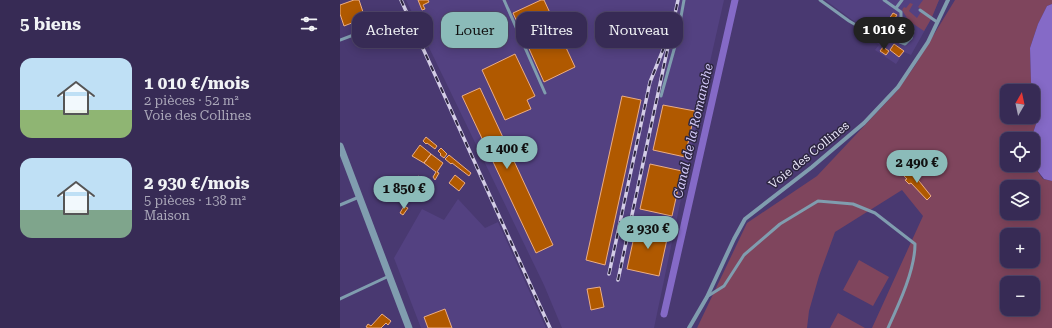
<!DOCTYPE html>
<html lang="fr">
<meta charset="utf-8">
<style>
body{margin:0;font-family:"Roboto Serif",serif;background:#3e335b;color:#f1f3f6;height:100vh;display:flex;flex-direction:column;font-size:15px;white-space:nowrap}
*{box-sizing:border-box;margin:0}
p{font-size:13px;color:#aaa7b9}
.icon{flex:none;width:22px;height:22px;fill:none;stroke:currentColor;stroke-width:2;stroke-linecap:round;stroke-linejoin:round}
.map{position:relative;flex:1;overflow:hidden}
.sheet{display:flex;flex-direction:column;background:#372b55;width:340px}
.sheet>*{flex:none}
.hud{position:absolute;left:12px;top:12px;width:380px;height:36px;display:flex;gap:8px}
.needle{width:26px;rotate:9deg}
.fabs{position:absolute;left:660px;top:84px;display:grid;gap:8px}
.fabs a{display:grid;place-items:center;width:40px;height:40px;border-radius:8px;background:#372b55;box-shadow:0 2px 10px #0003,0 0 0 1px #51476c;font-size:20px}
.price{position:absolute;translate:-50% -34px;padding:0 9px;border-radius:14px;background:#8bbbb9;color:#111;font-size:13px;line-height:26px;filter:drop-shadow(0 1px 2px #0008)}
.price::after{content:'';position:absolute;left:50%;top:24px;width:12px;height:9px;margin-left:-6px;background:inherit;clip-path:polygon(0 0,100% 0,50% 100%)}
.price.active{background:#222;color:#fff}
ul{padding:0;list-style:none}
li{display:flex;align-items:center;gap:12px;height:100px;padding:0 20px}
li span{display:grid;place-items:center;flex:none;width:112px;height:80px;border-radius:12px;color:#555}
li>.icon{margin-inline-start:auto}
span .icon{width:48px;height:48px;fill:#fffc;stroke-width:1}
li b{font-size:17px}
h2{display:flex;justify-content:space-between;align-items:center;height:48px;padding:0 20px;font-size:17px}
.chip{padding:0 14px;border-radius:12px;background:#372b55;box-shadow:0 2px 10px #0003,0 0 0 1px #51476c;font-size:14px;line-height:36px}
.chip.active{background:#8bbbb9;color:#111}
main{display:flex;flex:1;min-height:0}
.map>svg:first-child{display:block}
.built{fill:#534181}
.green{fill:#7f455d;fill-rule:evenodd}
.water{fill:#856ac7}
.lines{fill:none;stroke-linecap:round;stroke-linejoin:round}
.canal{stroke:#856ac7;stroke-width:7}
.building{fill:#b05900;stroke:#ecad83}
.service{stroke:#809daf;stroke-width:3}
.minor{stroke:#809daf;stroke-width:4}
.tertiary{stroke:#809daf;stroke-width:7}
.rail-casing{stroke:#d3cde6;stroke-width:3.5}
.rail{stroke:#2d2640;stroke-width:2;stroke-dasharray:6;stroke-linecap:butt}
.labels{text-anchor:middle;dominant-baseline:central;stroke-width:3;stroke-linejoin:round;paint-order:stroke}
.street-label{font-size:12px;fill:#ebe7fb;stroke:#2d2640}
.water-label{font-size:13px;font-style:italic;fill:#d3c9f9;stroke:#2d2640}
</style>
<main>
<section class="sheet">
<h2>5 biens<svg class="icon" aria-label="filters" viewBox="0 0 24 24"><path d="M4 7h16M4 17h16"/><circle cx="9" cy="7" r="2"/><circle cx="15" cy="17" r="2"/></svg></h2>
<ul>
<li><span style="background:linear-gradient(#bfe0f5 65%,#8fb573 0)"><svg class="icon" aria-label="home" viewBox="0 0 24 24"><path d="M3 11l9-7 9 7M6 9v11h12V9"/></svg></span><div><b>1 010 €/mois</b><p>2 pièces · 52 m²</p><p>Voie des Collines</p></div></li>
<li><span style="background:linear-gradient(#bfe0f5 65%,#7fa58c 0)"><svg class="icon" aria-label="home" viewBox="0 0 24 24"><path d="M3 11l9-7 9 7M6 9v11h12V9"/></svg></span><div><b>2 930 €/mois</b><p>5 pièces · 138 m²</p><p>Maison</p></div></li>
</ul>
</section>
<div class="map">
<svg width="712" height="328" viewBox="0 0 712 328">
<rect width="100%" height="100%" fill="#493971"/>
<path class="built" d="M66,0H384L365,84L314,328H222L204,285Z
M485,0H599L590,21L571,55L564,52L556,64L535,50L539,45L522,27Z
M118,199L145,228L158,222L206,328H81L54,258L82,209L104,220Z"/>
<path class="green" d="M583,0H599L592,17L578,7Z
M615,0H712V4L707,6L698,24L690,48L691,82L692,91H667V117H693V95L697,121L691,139H667V165H693L703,179L712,181V328H532L583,216L562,190L495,232L479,276L469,311L467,328H357L407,223L477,176L557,91L574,67ZM667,187H693V213H667ZM667,235H693V261H667ZM667,283H693V309H667Z
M570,3L573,4L569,11L577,18L581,12L591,19L584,31L569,21L562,10L564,7L566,8Z
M563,24L566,26L569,32L565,39L562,40L558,36V33Z
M519,260L549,277L533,306L503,290Z
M498,313L525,328H490Z"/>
<path class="water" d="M712,4V181L704,179L693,165V139H691L697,121L691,82L690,48L698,24L707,6Z"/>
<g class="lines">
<path class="canal" d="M324,314L395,0"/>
</g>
<path class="building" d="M14,0H19L25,18L4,26L0,14V5Z
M78,0H88L89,2L83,5L85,9L82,10Z
M201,0H204L235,67L204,82L173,13Z
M553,13L557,15L553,21L549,19Z
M303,23L311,24L309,32L301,30Z
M554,44L564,51L559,57L550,50Z
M543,47L549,51L546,55L540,51Z
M175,54L195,96L187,100L191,109L165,120L142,70Z
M140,88L213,245L196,253L122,96Z
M282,96L301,100L265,265L246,260Z
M323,105L355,111L345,157L313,150Z
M86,137L97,146L95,149L87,143L86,144L83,141Z
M80,145L91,154L84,163L72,156Z
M101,148L107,154L104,158L100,155L101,154L98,151Z
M91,154L103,163L97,172L99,173L95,180L93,177L96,172L84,163Z
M109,155L131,173L129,176L112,163L111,164L105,159Z
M310,164L342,171L332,216L300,209Z
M569,170L579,181L591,196L587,200L571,183L569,184L565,180L567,179L563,175Z
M115,175L125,183L119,191L109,183Z
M78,176L85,180L80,188L79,187L76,192L72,189Z
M85,180L90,183L84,192L80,188Z
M48,190L52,193L48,201L43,198Z
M64,206L68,208L63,215L60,213Z
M297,223L329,230L319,276L287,269Z
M260,287L264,307L251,310L247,289Z
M105,309L112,328H88L84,317Z
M42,314L51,321L48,325L46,323L41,328H28L26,327L28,324L31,326Z"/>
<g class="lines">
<path class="service" d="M164,0L205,93
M480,0L509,21L535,36H545L552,33L561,21V12L544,0
M556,8L562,0
M580,10L597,22
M549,34L560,42L565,44L571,38L573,31L568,24L561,19
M0,40L37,26
M321,96L337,39L344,0
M0,205L19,197
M368,296L384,286L404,255L440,224L478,201L513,204L535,213L575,244C575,270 559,304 548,328
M0,299L49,276"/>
<path class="minor" d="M349,328L367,297L394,239L405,219L472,167L524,123L558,87L588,42L608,0"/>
<path class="tertiary" d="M0,146L69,328"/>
<defs>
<path id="rail" d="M61,0L210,328
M269,274L310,82L325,45
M278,280L338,0"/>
</defs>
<use href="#rail" class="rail-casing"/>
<use href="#rail" class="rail"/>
</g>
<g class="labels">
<g class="street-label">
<text transform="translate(469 155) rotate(-39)">Voie des Collines</text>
</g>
<g class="water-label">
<text transform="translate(353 131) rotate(-77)">Canal de la Romanche</text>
</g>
</g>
</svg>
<div class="fabs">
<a><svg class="needle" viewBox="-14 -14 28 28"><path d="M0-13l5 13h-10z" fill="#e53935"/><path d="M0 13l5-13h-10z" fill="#aaa7b9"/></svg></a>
<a><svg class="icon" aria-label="locate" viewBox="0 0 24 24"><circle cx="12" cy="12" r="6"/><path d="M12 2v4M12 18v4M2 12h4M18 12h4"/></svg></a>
<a><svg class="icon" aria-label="layers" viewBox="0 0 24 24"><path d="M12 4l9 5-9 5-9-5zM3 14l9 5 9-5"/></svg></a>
<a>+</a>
<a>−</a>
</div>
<b class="price active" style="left:544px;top:51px">1 010 €</b>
<b class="price" style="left:167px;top:170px">1 400 €</b>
<b class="price" style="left:577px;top:184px">2 490 €</b>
<b class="price" style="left:64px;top:210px">1 850 €</b>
<b class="price" style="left:308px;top:250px">2 930 €</b>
<div class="hud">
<a class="chip">Acheter</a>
<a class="chip active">Louer</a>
<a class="chip">Filtres</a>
<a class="chip">Nouveau</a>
</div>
</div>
</main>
